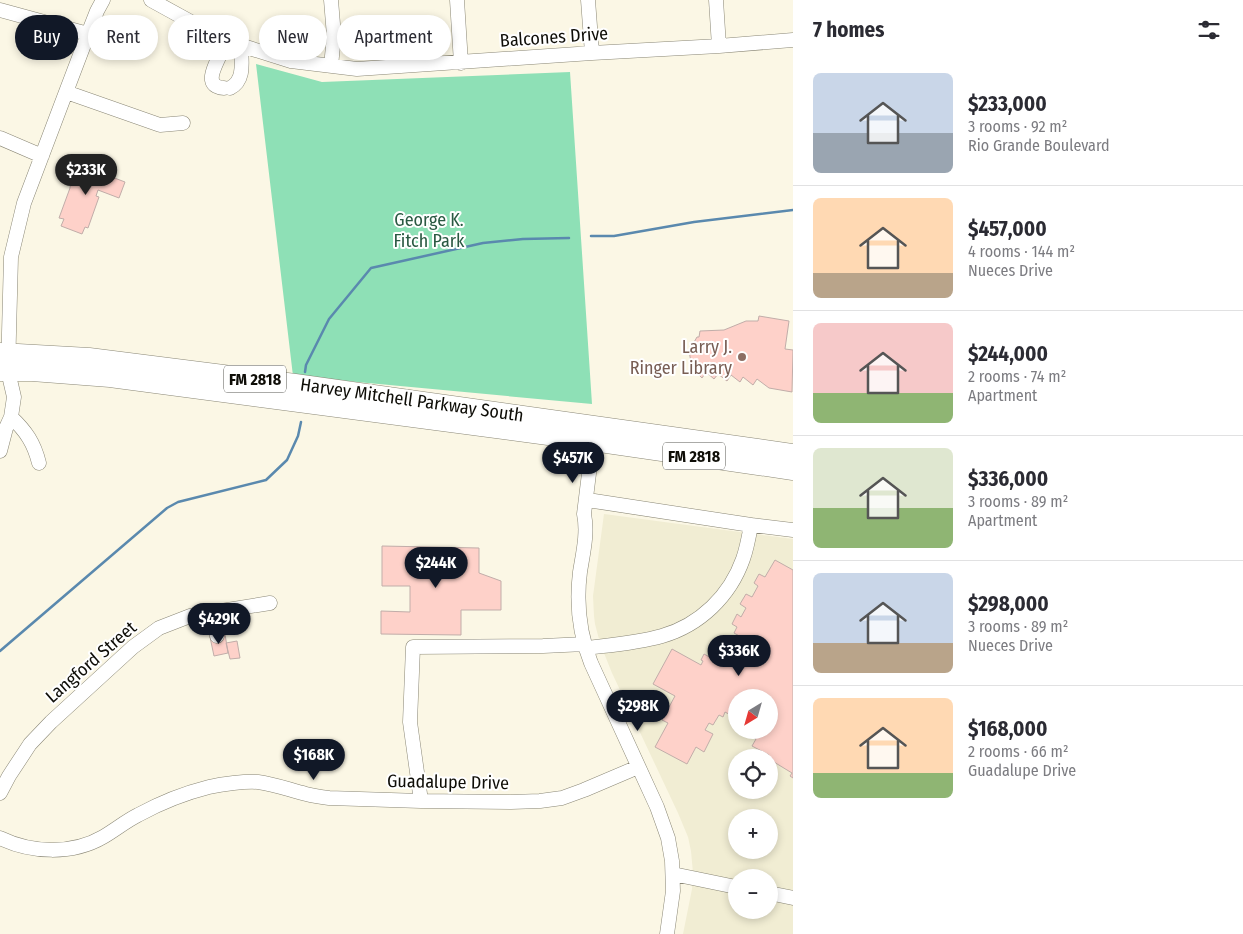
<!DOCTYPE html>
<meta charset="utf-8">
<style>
body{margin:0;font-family:"Fira Sans Condensed",sans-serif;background:#f2f2f3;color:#2b2b33;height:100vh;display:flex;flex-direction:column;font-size:19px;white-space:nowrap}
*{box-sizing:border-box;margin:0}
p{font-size:16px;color:#7c7c81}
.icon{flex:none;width:28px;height:28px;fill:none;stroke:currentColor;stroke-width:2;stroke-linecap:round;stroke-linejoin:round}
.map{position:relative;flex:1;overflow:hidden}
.sheet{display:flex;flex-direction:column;background:#fff;width:450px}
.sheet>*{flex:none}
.guide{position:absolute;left:15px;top:15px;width:475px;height:45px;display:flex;gap:10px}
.needle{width:32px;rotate:217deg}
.buttons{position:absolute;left:728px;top:689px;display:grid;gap:10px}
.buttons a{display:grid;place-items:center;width:50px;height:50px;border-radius:50%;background:#fff;box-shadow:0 2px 8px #0003;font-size:25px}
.price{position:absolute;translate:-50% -42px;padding:0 11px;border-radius:18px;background:#111827;color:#fff;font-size:16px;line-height:32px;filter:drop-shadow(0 1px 2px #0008)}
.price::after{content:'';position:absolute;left:50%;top:30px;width:15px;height:11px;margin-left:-8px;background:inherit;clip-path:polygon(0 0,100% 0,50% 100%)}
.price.selected{background:#222;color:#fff}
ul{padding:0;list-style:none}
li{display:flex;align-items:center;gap:15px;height:125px;padding:0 20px}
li+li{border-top:1px solid #e1e1e2}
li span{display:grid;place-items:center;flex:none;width:140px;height:100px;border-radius:8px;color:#555}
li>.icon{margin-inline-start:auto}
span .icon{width:60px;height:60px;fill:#fffc;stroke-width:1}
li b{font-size:21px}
h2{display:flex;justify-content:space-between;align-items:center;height:60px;padding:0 20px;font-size:21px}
.chip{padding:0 18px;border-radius:22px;background:#fff;box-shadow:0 2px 8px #0003;font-size:18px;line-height:45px}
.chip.selected{background:#111827;color:#fff}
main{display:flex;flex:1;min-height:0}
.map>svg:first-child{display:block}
.built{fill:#f1edd3;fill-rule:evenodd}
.green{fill:#8ee0b6}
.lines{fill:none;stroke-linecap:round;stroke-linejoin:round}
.stream{stroke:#5a89ae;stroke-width:2.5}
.building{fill:#fed1c9;stroke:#c1ada9}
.minor-casing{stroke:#8a8776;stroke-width:15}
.highway-casing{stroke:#8a8776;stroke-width:21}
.minor{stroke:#fff;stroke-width:14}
.highway{stroke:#fff;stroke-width:20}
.education-dot{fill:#8d6e63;stroke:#fff;stroke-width:2}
.labels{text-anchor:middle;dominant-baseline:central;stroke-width:4;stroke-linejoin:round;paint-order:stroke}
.shield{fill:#fff;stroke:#565651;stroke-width:1}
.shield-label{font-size:16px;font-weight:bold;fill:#0e0d07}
.street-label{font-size:18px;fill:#0e0d07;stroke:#fff}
.park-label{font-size:18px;fill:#2a5942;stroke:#fff}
.education-label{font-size:18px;fill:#785e54;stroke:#fff;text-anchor:end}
</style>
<main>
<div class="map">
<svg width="793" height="934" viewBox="0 0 793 934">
<rect width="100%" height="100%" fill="#fbf7e5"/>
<path class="built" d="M604,514L793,539V934H683L692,889L693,873L691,851L688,837L678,813L612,673L600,643L595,624L594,616L593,596ZM736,698H769V730H736ZM736,758H769V790H736ZM736,818H769V850H736ZM736,878H769V910H736Z"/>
<path class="green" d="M256,64L322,82L570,72L592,404L293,376Z"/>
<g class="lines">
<path class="stream" d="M591,236H614L694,222L793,210
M305,372L306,365L329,319L371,268L483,243L523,239L569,238
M0,651L167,508L178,502L266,480L287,460L298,436L301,422"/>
</g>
<path class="building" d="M75,163L83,166L84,164L105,171L104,174L125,182L119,198L98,190L96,196L99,197L88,228L85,227L82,234L61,226L64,219L59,218L70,188V187L72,181L69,179Z
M759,316L789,321L785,349L793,350L792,392L769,388L757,379L753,385L743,377L740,382L731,375L727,381L718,374L714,379L706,372L702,378L694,370L691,362L689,351L697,337H699L700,331L724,330L746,321H758Z
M382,546L479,548V573L501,581V610H461V635L381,634V611L410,612V586H382Z
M775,560L793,570V778L790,776L792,773L769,759V758H767L769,755L752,746L756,739L753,737L757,730H769V698H736V718L725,712L723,717L719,715L713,725L709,723L705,730L713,734L704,752L696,747L687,764L655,747L668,723L662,720L675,696L653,684L672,649L701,665L703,661L701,660L704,654L715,660L733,655L739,645L743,647L746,642L742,640L743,638L734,633L737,627L732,624L737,614L741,617L746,608L740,604L746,594L752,597L758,586L754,583L759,574L765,577Z
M225,634L228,653L214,656L210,637Z
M237,641L240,658L230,659L226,643Z"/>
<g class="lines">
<defs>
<path id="minor" d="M151,0L191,22L246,47L291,61L357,69L592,53L719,46L793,40
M457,0L461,63
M588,0L592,53
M716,0L719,46
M0,10L88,34
M331,66L334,36L331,0
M224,88C219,88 213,86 212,80C210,71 224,48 228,39
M230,88C246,80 241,60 241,45
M66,92L160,125L183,123
M0,138L42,156
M11,417C26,431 34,443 39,463
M593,441L584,514C588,533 583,553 580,572C576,604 579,633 591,663L657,807L668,838L672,861L673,891L667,934
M0,451L6,428L11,417L14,397L8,371L11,257L24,203L66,92L88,34L97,11L103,0
M594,501L751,525L793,530
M213,611L217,636
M586,648C611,645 638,643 662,636C700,625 730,596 743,559C747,548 749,536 751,525
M0,793L9,776L30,744L51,722L133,647L159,628L190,616L270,603
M421,801L410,722L413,647L543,646L585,644
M0,838C31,853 72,855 103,837C115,830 126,821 138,815C160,803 185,793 209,787C222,784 245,781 258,782C274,784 290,790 306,794C314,796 321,797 329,798L421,801L511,802L540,801L562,798L584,790L638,767
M673,874L736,887
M769,893L793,898"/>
<path id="highway" d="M0,353L89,358L295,384L793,454
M0,371H32L110,377L593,441L793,470"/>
</defs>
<use href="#minor" class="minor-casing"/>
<use href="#highway" class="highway-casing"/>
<use href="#minor" class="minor"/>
<use href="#highway" class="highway"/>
</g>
<circle class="education-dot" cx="742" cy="357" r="5"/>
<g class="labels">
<g class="shield">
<rect x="224" y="365.5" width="62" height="27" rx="4"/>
<rect x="663" y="442.5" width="62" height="27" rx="4"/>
</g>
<g class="shield-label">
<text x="255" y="379">FM 2818</text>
<text x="694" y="456">FM 2818</text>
</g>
<g class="street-label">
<text transform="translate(554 37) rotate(-4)">Balcones Drive</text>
<text transform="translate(412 400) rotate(8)">Harvey Mitchell Parkway South</text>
<text transform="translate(91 662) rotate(-41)">Langford Street</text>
<text transform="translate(448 782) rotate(1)">Guadalupe Drive</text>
</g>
<g class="park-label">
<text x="429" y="220">George K.<tspan x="429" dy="21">Fitch Park</tspan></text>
</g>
<g class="education-label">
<text x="732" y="347">Larry J.<tspan x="732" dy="21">Ringer Library</tspan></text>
</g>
</g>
</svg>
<div class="buttons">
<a><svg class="needle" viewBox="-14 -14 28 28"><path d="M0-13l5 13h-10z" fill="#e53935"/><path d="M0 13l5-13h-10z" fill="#7c7c81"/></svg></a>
<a><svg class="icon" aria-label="locate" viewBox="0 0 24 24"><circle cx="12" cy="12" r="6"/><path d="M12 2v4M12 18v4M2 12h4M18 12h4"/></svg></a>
<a>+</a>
<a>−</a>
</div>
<b class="price selected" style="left:86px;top:196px">$233K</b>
<b class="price" style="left:573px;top:484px">$457K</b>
<b class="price" style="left:436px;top:589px">$244K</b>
<b class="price" style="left:219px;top:645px">$429K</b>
<b class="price" style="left:739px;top:677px">$336K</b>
<b class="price" style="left:638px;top:732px">$298K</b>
<b class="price" style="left:314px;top:781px">$168K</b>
<div class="guide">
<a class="chip selected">Buy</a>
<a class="chip">Rent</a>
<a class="chip">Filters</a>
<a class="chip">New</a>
<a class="chip">Apartment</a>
</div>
</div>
<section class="sheet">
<h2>7 homes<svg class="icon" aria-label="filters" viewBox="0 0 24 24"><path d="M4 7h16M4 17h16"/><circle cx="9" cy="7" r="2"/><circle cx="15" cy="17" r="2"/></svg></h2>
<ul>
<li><span style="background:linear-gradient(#c9d6e8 60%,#9aa5b1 0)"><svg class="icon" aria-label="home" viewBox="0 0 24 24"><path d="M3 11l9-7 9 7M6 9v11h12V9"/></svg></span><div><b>$233,000</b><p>3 rooms · 92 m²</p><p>Rio Grande Boulevard</p></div></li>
<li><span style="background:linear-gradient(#ffd9b3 75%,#b9a48a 0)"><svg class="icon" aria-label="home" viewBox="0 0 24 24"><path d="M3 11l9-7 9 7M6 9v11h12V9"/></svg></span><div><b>$457,000</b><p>4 rooms · 144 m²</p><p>Nueces Drive</p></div></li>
<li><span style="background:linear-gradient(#f6c9c9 70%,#8fb573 0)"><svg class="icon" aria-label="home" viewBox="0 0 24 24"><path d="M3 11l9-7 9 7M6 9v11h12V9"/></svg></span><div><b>$244,000</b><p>2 rooms · 74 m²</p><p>Apartment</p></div></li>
<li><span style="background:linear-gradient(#dfe7d0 60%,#8fb573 0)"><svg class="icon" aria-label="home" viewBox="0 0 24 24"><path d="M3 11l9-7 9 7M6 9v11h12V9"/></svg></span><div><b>$336,000</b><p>3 rooms · 89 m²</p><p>Apartment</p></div></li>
<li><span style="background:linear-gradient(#c9d6e8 70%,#b9a48a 0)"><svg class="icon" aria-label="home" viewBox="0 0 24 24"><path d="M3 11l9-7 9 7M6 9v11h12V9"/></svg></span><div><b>$298,000</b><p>3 rooms · 89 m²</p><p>Nueces Drive</p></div></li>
<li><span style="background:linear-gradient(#ffd9b3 75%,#8fb573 0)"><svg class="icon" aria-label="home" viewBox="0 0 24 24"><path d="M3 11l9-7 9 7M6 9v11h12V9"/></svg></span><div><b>$168,000</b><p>2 rooms · 66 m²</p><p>Guadalupe Drive</p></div></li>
</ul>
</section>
</main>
